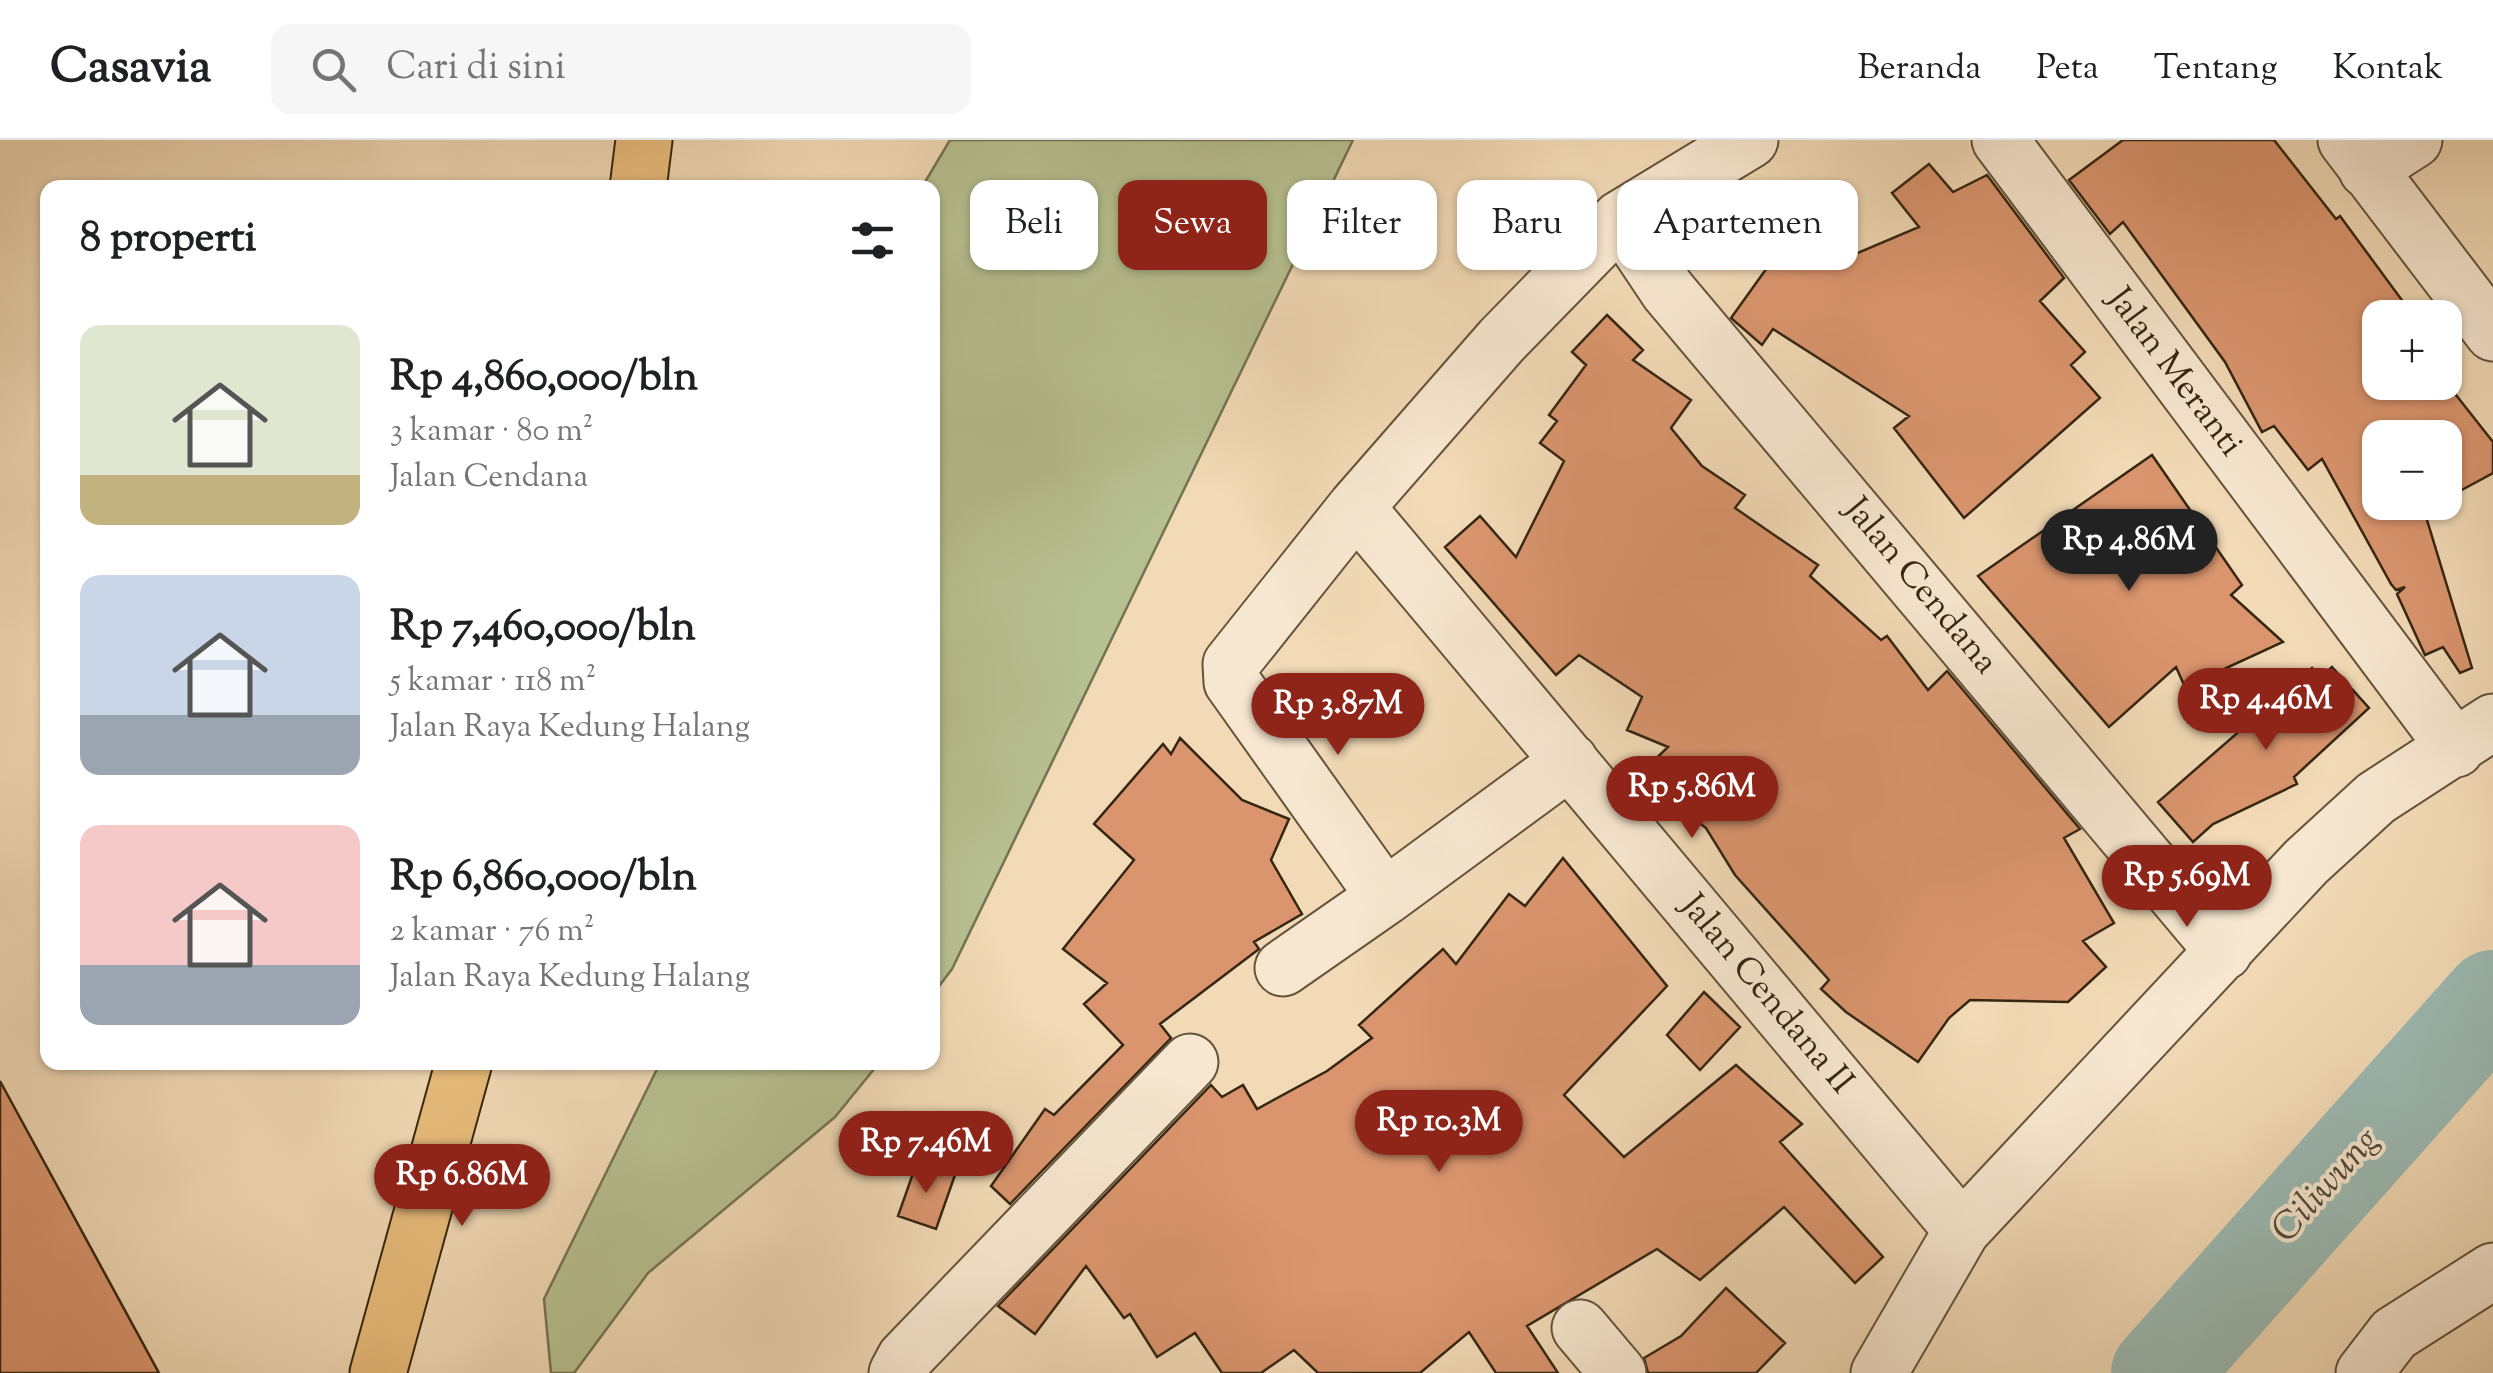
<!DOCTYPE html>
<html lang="id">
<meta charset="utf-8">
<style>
body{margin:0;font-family:"Sorts Mill Goudy",serif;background:#f6f6f6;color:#202124;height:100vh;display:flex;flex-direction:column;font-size:38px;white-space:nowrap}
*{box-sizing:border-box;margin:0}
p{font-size:32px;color:#757577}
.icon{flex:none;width:55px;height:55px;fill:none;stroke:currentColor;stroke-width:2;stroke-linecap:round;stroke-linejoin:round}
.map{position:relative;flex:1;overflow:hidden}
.details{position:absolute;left:40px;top:40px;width:900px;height:890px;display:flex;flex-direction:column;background:#fff;border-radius:20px;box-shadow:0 2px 8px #0004}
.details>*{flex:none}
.top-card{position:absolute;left:970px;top:40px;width:950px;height:90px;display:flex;gap:20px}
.controls{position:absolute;left:2362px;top:160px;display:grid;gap:20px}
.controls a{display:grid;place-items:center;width:100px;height:100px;border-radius:20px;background:#fff;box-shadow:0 2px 8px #0004;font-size:50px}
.price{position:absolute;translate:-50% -85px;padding:0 22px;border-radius:35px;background:#8f2418;color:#fff;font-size:32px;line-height:65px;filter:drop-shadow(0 2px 5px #0008)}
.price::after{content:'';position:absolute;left:50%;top:60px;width:30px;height:22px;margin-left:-15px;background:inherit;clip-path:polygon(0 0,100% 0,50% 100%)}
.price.selected{background:#222;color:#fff}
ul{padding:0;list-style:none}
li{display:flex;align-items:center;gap:30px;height:250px;padding:0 40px}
li span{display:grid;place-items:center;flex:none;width:280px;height:200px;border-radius:20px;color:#555}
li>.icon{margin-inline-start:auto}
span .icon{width:120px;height:120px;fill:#fffc;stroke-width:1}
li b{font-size:42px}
h2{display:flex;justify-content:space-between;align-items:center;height:120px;padding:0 40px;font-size:42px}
.pill{padding:0 35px;border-radius:20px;background:#fff;box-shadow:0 2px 8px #0004;font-size:35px;line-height:90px}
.pill.selected{background:#8f2418;color:#fff}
header{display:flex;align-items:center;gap:60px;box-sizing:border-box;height:140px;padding:0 50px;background:#fff;border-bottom:2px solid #e0e0e0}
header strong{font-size:48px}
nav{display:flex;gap:55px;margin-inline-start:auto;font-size:35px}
.search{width:700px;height:90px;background:#f6f6f6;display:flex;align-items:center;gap:25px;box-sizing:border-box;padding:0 35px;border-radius:20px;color:#757577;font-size:38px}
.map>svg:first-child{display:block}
.green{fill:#b7c091;stroke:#767352;stroke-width:2.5}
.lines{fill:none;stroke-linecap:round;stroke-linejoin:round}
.river{stroke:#9cbab3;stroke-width:98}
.building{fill:#da956e;stroke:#352612;stroke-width:2.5}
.minor-casing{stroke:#64533b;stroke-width:59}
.major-casing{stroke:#352612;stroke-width:59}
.minor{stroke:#f7e7d0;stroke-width:55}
.major{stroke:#e9bd7b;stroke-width:55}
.labels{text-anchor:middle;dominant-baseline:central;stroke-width:8;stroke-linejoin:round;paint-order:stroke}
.street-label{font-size:35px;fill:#352612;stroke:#f7e7d0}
.water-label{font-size:38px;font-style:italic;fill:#4f4b3a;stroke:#f7e7d0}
</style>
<header>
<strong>Casavia</strong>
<div class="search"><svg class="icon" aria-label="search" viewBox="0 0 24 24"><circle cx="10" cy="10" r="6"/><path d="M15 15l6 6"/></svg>Cari di sini</div>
<nav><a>Beranda</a><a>Peta</a><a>Tentang</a><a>Kontak</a></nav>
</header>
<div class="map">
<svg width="2493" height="1233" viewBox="0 0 2493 1233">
<rect width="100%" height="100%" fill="#f2dab6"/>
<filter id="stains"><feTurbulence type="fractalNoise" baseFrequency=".002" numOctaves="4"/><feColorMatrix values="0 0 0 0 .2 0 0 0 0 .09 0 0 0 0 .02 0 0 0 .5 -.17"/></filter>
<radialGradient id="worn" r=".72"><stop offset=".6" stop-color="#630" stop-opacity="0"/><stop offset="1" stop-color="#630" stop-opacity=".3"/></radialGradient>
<path class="green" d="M950,0H1353L952,829L933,854L932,48L922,47Z
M660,923H879L835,977L648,1133L574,1233H551L544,1159Z"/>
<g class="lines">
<path class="river" d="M2160,1233L2493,859"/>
</g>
<path class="building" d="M2123,0H2274L2336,79L2340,76L2415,178H2380V242L2445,241L2493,302V333L2445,359V298H2380V362H2438L2424,370L2472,528L2460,533L2443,507L2425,515L2397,454L2405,447L2396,450L2391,444L2322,319L2308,330L2274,286L2262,292L2225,222L2123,82L2110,94L2069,40Z
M1929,24L1953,52L1987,35L2064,138L2040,161L2085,212L2071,225L2100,258L1964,378L1894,288L1909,276L1773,189L1762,205L1731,178L1802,79L1834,123L1919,87L1892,53Z
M1607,175L1643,210L1633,220L1691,260L1671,288L1702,326L1745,355L1735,368L1818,425L1810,436L1881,500L1887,496L1928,550L1947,531L2080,689L2064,698L2114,783L2083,801L2106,827L2068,862L1970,860L1949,878L1918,922L1846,872L1821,849L1829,840L1735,735L1706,688L1671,661L1667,664L1639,635L1668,607L1627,590L1642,557L1579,515L1556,535L1445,407L1480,376L1516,417L1564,321L1540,303L1557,281L1549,275L1586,225L1572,212Z
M2152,315L2242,445L2231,455L2283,502L2185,547L2176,527L2109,587L1978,436Z
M2332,527L2369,568L2294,637L2297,644L2213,684L2193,702L2158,662L2312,528L2321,537Z
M1180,598L1242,660L1289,679L1271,720L1302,774L1254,802L1259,809L1160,884L1171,898L1010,1064L991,1046L1045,969L1054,975L1123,905L1084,864L1107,843L1063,809L1134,720L1094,684L1163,604L1171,614Z
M1563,718L1667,846L1564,955L1624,1017L1736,925L1802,984L1780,1002L1883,1117L1855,1143L1784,1067L1700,1140L1657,1109L1527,1186L1558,1233H1496L1469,1192L1420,1233H1318L1294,1210L1261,1233H1222L1195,1193L1157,1217L1130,1174L1124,1178L1086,1126L1035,1194L998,1166L1211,945L1222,957L1243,945L1257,969L1327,931L1372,898L1359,885L1443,809L1456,824L1509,754L1525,766Z
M1704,852L1740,887L1700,930L1667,895Z
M0,941L159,1233H0Z
M917,1022L955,1035L936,1089L898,1076Z
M1726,1148L1785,1203L1756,1233H1648L1644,1218L1681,1196Z"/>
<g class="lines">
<defs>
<path id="minor" d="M2000,0L2456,609
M2346,0L2493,193
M2367,30L2414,0
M1620,79L1668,151L2224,812
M1356,367L1962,1090
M1570,621L1385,757L1232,542L1231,524L1356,367L1502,200L1620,79L1750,0
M1283,828L1385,757
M1580,1188L1618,1233
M897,1233L905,1218L1190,922
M1879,1233L1962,1090L2306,722L2376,658L2493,582
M2364,1233L2394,1194L2493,1131"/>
<path id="major" d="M638,48L644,0
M378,1233L464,922"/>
</defs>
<use href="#minor" class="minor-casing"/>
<use href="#major" class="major-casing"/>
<use href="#minor" class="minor"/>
<use href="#major" class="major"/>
</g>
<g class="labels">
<g class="street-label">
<text transform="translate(2174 233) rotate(53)">Jalan Meranti</text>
<text transform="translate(1920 447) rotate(50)">Jalan Cendana</text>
<text transform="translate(1766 855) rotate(50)">Jalan Cendana II</text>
</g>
<g class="water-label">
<text transform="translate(2327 1046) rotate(-48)">Ciliwung</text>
</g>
</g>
<rect width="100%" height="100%" filter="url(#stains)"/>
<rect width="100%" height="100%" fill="url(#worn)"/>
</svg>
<div class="controls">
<a>+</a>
<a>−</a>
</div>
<b class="price selected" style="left:2129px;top:454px">Rp 4.86M</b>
<b class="price" style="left:2266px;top:613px">Rp 4.46M</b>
<b class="price" style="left:1338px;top:618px">Rp 3.87M</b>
<b class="price" style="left:1692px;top:701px">Rp 5.86M</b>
<b class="price" style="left:2187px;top:790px">Rp 5.69M</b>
<b class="price" style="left:1439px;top:1035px">Rp 10.3M</b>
<b class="price" style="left:926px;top:1056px">Rp 7.46M</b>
<b class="price" style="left:462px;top:1089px">Rp 6.86M</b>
<div class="top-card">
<a class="pill">Beli</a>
<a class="pill selected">Sewa</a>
<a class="pill">Filter</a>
<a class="pill">Baru</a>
<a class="pill">Apartemen</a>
</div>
<section class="details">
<h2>8 properti<svg class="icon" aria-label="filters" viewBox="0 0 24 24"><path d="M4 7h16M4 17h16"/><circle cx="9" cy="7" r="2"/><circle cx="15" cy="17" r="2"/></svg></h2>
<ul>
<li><span style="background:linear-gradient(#dfe7d0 75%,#c2b280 0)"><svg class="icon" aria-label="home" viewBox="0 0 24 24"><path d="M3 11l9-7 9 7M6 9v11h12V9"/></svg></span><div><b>Rp 4,860,000/bln</b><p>3 kamar · 80 m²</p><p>Jalan Cendana</p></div></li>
<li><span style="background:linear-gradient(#c9d6e8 70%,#9aa5b1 0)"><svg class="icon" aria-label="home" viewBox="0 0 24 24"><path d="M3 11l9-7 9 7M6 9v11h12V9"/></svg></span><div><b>Rp 7,460,000/bln</b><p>5 kamar · 118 m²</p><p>Jalan Raya Kedung Halang</p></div></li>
<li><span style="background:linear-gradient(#f6c9c9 70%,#9aa5b1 0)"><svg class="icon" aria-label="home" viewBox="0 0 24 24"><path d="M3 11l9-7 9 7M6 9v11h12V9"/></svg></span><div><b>Rp 6,860,000/bln</b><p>2 kamar · 76 m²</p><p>Jalan Raya Kedung Halang</p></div></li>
</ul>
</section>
</div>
